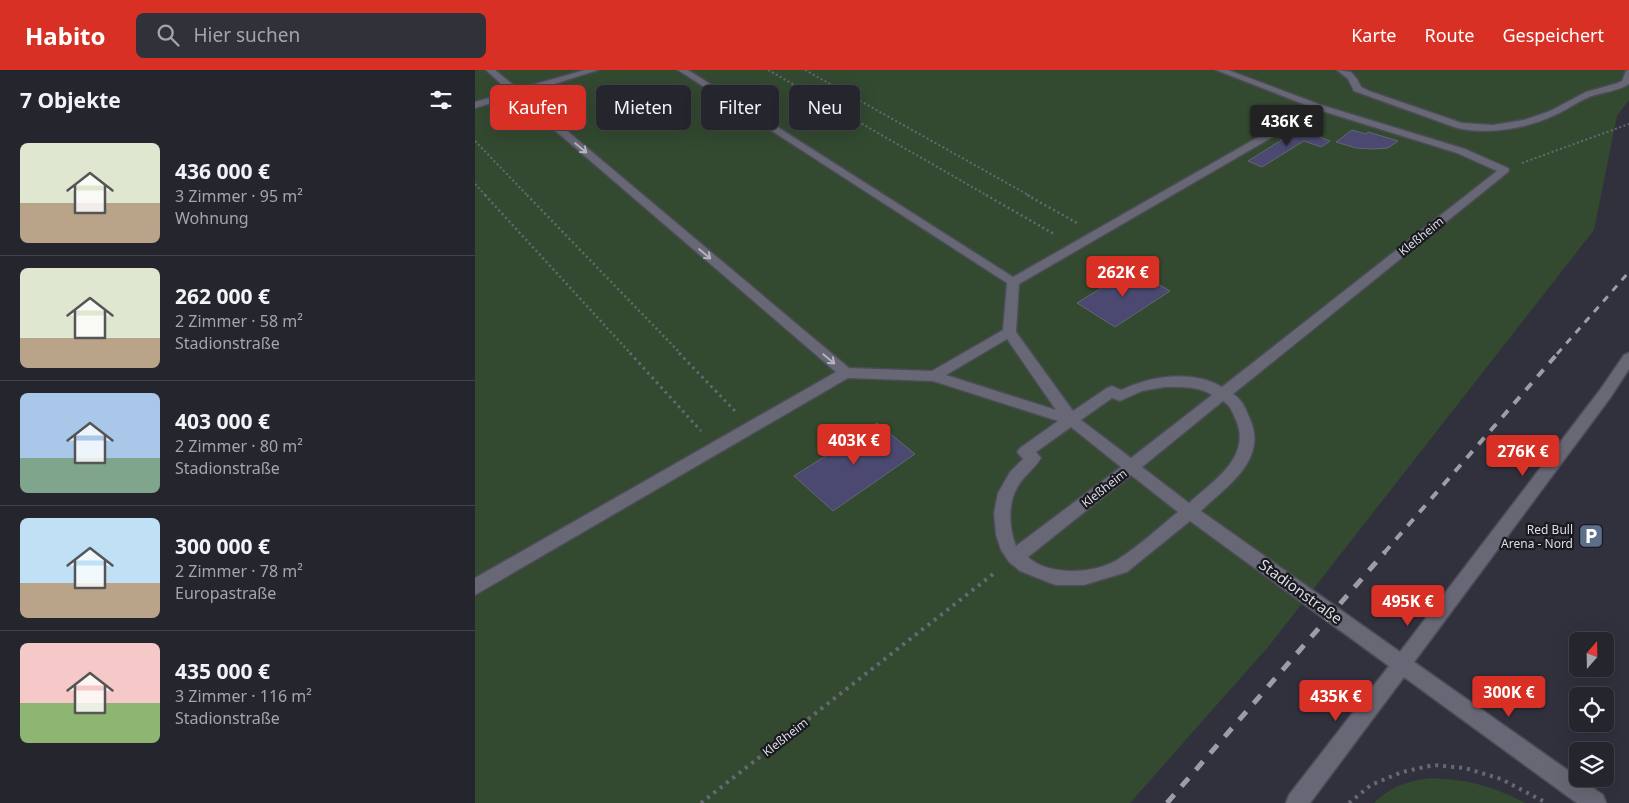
<!DOCTYPE html>
<html lang="de">
<meta charset="utf-8">
<style>
body{margin:0;font-family:"Noto Sans",sans-serif;background:#31313a;color:#f1f3f6;height:100vh;display:flex;flex-direction:column;font-size:19px;white-space:nowrap}
*{box-sizing:border-box;margin:0}
p{font-size:16px;color:#a3a5aa}
.icon{flex:none;width:28px;height:28px;fill:none;stroke:currentColor;stroke-width:2;stroke-linecap:round;stroke-linejoin:round}
.map{position:relative;flex:1;overflow:hidden}
.side{display:flex;flex-direction:column;background:#25252e;width:475px}
.side>*{flex:none}
.hud{position:absolute;left:15px;top:15px;width:475px;height:45px;display:flex;gap:10px}
.needle{width:32px;rotate:20deg}
.fabs{position:absolute;left:1094px;top:562px;display:grid;gap:10px}
.fabs a{display:grid;place-items:center;width:45px;height:45px;border-radius:8px;background:#25252e;box-shadow:0 5px 20px #0002,0 0 0 1px #42424a;font-size:25px}
.price{position:absolute;translate:-50% -42px;padding:0 11px;border-radius:5px;background:#d93025;color:#fff;font-size:16px;line-height:32px;filter:drop-shadow(0 1px 2px #0008)}
.price::after{content:'';position:absolute;left:50%;top:30px;width:15px;height:11px;margin-left:-8px;background:inherit;clip-path:polygon(0 0,100% 0,50% 100%)}
.price.active{background:#222;color:#fff}
ul{padding:0;list-style:none}
li{display:flex;align-items:center;gap:15px;height:125px;padding:0 20px}
li+li{border-top:1px solid #42424a}
li span{display:grid;place-items:center;flex:none;width:140px;height:100px;border-radius:8px;color:#555}
li>.icon{margin-inline-start:auto}
span .icon{width:60px;height:60px;fill:#fffc;stroke-width:1}
li b{font-size:21px}
h2{display:flex;justify-content:space-between;align-items:center;height:60px;padding:0 20px;font-size:21px}
.tag{padding:0 18px;border-radius:8px;background:#25252e;box-shadow:0 5px 20px #0002,0 0 0 1px #42424a;font-size:18px;line-height:45px}
.tag.active{background:#d93025;color:#fff}
header{display:flex;align-items:center;gap:30px;box-sizing:border-box;height:70px;padding:0 25px;background:#d93025;color:#fff}
header strong{font-size:24px}
nav{display:flex;gap:28px;margin-inline-start:auto;font-size:18px}
.search{width:350px;height:45px;background:#31313a;display:flex;align-items:center;gap:12px;box-sizing:border-box;padding:0 18px;border-radius:8px;color:#a3a5aa;font-size:19px}
main{display:flex;flex:1;min-height:0}
.map>svg:first-child{display:block}
.green{fill:#334930}
.building{fill:#4b4971;stroke:#656573}
.lines{fill:none;stroke-linecap:round;stroke-linejoin:round}
.minor-casing{stroke:#4c4c57;stroke-width:3}
.path-far3{stroke:#686874;stroke-width:2;stroke-dasharray:2 2.5;stroke-linecap:butt}
.path-far2{stroke:#686874;stroke-width:2.5;stroke-dasharray:2 3;stroke-linecap:butt}
.path-far1{stroke:#686874;stroke-width:3;stroke-dasharray:2.5 4;stroke-linecap:butt}
.path{stroke:#686874;stroke-width:4;stroke-dasharray:3 5;stroke-linecap:butt}
.minor{fill:#676775;fill-rule:evenodd}
.rail-far2{stroke:#9d9da7;stroke-width:3;stroke-dasharray:7 7;stroke-linecap:butt}
.rail-far1{stroke:#9d9da7;stroke-width:4;stroke-dasharray:9 9;stroke-linecap:butt}
.rail{stroke:#9d9da7;stroke-width:5;stroke-dasharray:11 11;stroke-linecap:butt}
.oneway{stroke:#b4b4be}
.labels{text-anchor:middle;dominant-baseline:central;stroke-width:4.5;stroke-linejoin:round;paint-order:stroke}
.street-label{font-size:12px;fill:#dddde6;stroke:#1a1a20}
.poi-label{font-size:12px;fill:#dddde6;stroke:#1a1a20;text-anchor:end}
.near-street-label{font-size:15px;fill:#dddde6;stroke:#1a1a20}
</style>
<header>
<strong>Habito</strong>
<div class="search"><svg class="icon" aria-label="search" viewBox="0 0 24 24"><circle cx="10" cy="10" r="6"/><path d="M15 15l6 6"/></svg>Hier suchen</div>
<nav><a>Karte</a><a>Route</a><a>Gespeichert</a></nav>
</header>
<main>
<section class="side">
<h2>7 Objekte<svg class="icon" aria-label="filters" viewBox="0 0 24 24"><path d="M4 7h16M4 17h16"/><circle cx="9" cy="7" r="2"/><circle cx="15" cy="17" r="2"/></svg></h2>
<ul>
<li><span style="background:linear-gradient(#dfe7d0 60%,#b9a48a 0)"><svg class="icon" aria-label="home" viewBox="0 0 24 24"><path d="M3 11l9-7 9 7M6 9v11h12V9"/></svg></span><div><b>436 000 €</b><p>3 Zimmer · 95 m²</p><p>Wohnung</p></div></li>
<li><span style="background:linear-gradient(#dfe7d0 70%,#b9a48a 0)"><svg class="icon" aria-label="home" viewBox="0 0 24 24"><path d="M3 11l9-7 9 7M6 9v11h12V9"/></svg></span><div><b>262 000 €</b><p>2 Zimmer · 58 m²</p><p>Stadionstraße</p></div></li>
<li><span style="background:linear-gradient(#a9c7e8 65%,#7fa58c 0)"><svg class="icon" aria-label="home" viewBox="0 0 24 24"><path d="M3 11l9-7 9 7M6 9v11h12V9"/></svg></span><div><b>403 000 €</b><p>2 Zimmer · 80 m²</p><p>Stadionstraße</p></div></li>
<li><span style="background:linear-gradient(#bfe0f5 65%,#b9a48a 0)"><svg class="icon" aria-label="home" viewBox="0 0 24 24"><path d="M3 11l9-7 9 7M6 9v11h12V9"/></svg></span><div><b>300 000 €</b><p>2 Zimmer · 78 m²</p><p>Europastraße</p></div></li>
<li><span style="background:linear-gradient(#f6c9c9 60%,#8fb573 0)"><svg class="icon" aria-label="home" viewBox="0 0 24 24"><path d="M3 11l9-7 9 7M6 9v11h12V9"/></svg></span><div><b>435 000 €</b><p>3 Zimmer · 116 m²</p><p>Stadionstraße</p></div></li>
</ul>
</section>
<div class="map">
<svg width="1154" height="733" viewBox="0 0 1154 733">
<rect width="100%" height="100%" fill="#31313e"/>
<path class="green" d="M0,0H1154V30L1142,46L1119,160L793,577L655,733H0Z
M956,708C995,710 1015,715 1050,733H899C916,716 933,711 956,708Z"/>
<path class="building" d="M824,59L855,71L846,77L829,71L787,97L773,91Z
M877,60L891,64L893,62L923,71L913,78L898,79L881,78L861,72Z
M657,199L695,221L640,257L602,233Z
M402,353L440,384L358,441L319,406Z"/>
<g class="lines">
<defs>
<path id="minor" d="M11,0H20L43,19L110,0H123L48,24L374,298L457,301L528,260L532,213L203,0H213L538,207L836,37L741,0H753L846,35L990,79L1033,98L1034,100L1033,102L758,324C768,330 770,338 775,349C793,390 752,416 726,441L925,582L1125,320L1149,285L1154,283V299L1135,328L939,592L1128,725L1131,733H1102L929,607L835,733H811L814,725L914,596L715,451L652,502L609,515H581L575,513L545,501L534,492L526,480L521,465L519,443L523,423L535,402L548,389L542,382L545,378L583,351L458,311L373,308L0,525V508L361,302L40,26L0,38V32L35,22ZM844,40L982,83L1022,101L747,317C717,299 675,306 646,320L637,316L632,318L598,341L541,262L544,214ZM532,269L581,340L471,305ZM690,317C707,317 723,316 737,325L656,388L606,350L637,328L645,331L667,321ZM748,331C756,336 757,342 761,350C777,387 738,411 714,433L667,397ZM596,357L646,397L541,476C533,455 532,428 548,409C554,402 561,396 566,388L561,382ZM656,405L703,442C683,458 663,477 642,490C619,504 573,506 553,487Z
M862,0L876,2L882,9L886,17L894,21L987,53L1018,55L1049,50L1075,41L1111,22L1143,13L1147,11L1151,1L1154,0V14C1141,22 1127,22 1114,27C1102,32 1092,40 1080,45C1051,59 1013,65 982,58L879,21L873,9Z"/>
</defs>
<use href="#minor" class="minor-casing"/>
<path class="path-far3" d="M293,0L513,126
M330,0L555,126
M0,71L53,126
M1047,93L1154,54
M0,114L11,126"/>
<path class="path-far2" d="M10,125L156,284
M52,125L206,284
M511,125L579,164
M552,125L602,153"/>
<path class="path-far1" d="M155,283L226,361
M204,283L260,341"/>
<path class="path" d="M226,733L522,501
M874,733L896,715L927,702L959,695L990,698L1026,709L1068,731"/>
<use href="#minor" class="minor"/>
<path class="rail-far2" d="M1082,284L1154,202"/>
<path class="rail-far1" d="M909,483L1083,283"/>
<path class="rail" d="M692,733L910,482"/>
</g>
<defs><path id="oneway-shaft" d="M-6 0H5M1.5-3L5.5 0L1.5 3" fill="none" stroke-width="1.6" stroke-linecap="round" stroke-linejoin="round" transform="scale(1.25)"/></defs>
<g class="oneway">
<use href="#oneway-shaft" transform="translate(106 78) rotate(40)"/>
<use href="#oneway-shaft" transform="translate(230 184) rotate(40)"/>
<use href="#oneway-shaft" transform="translate(354 289) rotate(40)"/>
</g>
<defs>
<symbol id="parking-square" viewBox="-11 -11 22 22"><rect x="-9" y="-9" width="18" height="18" rx="4" fill="#5c6f8a" stroke="#1a1a20"/><path d="M-3.5-5.5H1a3.5 3.5 0 0 1 0 7H-1V5.5H-3.5ZM-1-3.4V-.6H.8a1.4 1.4 0 0 0 0-2.8Z" fill="#fff"/></symbol>
</defs>
<g fill-rule="evenodd">
<use href="#parking-square" x="1102" y="452" width="28" height="28"/>
</g>
<g class="labels">
<g class="street-label">
<text transform="translate(946 166) rotate(-39)">Kleßheim</text>
<text transform="translate(629 418) rotate(-38)">Kleßheim</text>
<text transform="translate(310 667) rotate(-38)">Kleßheim</text>
</g>
<g class="poi-label">
<text x="1098" y="459">Red Bull<tspan x="1098" dy="14">Arena - Nord</tspan></text>
</g>
<g class="near-street-label">
<text transform="translate(826 521) rotate(36)">Stadionstraße</text>
</g>
</g>
</svg>
<div class="fabs">
<a><svg class="needle" viewBox="-14 -14 28 28"><path d="M0-13l5 13h-10z" fill="#e53935"/><path d="M0 13l5-13h-10z" fill="#a3a5aa"/></svg></a>
<a><svg class="icon" aria-label="locate" viewBox="0 0 24 24"><circle cx="12" cy="12" r="6"/><path d="M12 2v4M12 18v4M2 12h4M18 12h4"/></svg></a>
<a><svg class="icon" aria-label="layers" viewBox="0 0 24 24"><path d="M12 4l9 5-9 5-9-5zM3 14l9 5 9-5"/></svg></a>
</div>
<b class="price active" style="left:812px;top:77px">436K €</b>
<b class="price" style="left:648px;top:228px">262K €</b>
<b class="price" style="left:379px;top:396px">403K €</b>
<b class="price" style="left:1048px;top:407px">276K €</b>
<b class="price" style="left:933px;top:557px">495K €</b>
<b class="price" style="left:1034px;top:648px">300K €</b>
<b class="price" style="left:861px;top:652px">435K €</b>
<div class="hud">
<a class="tag active">Kaufen</a>
<a class="tag">Mieten</a>
<a class="tag">Filter</a>
<a class="tag">Neu</a>
</div>
</div>
</main>
